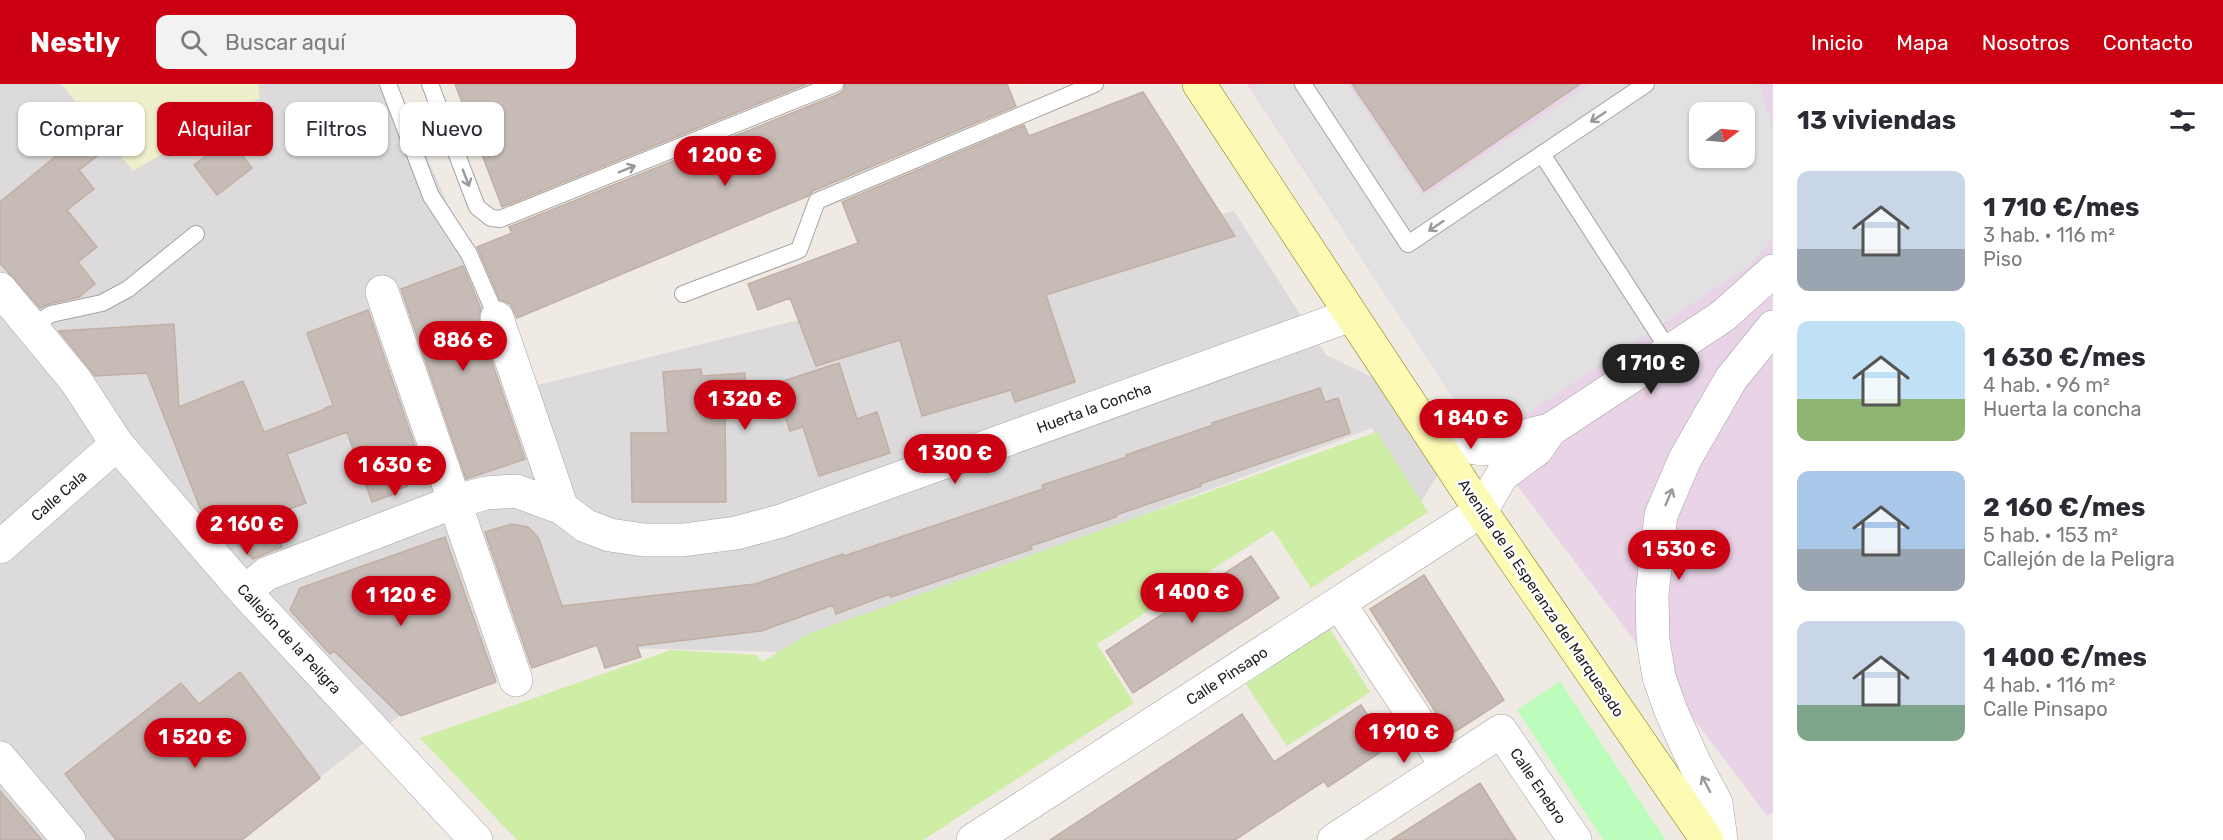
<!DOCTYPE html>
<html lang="es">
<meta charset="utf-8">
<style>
body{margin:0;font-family:Rubik,sans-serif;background:#f2f2f3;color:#2b2b33;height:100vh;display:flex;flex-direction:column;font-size:22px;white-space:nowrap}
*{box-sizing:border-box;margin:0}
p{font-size:20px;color:#7c7c81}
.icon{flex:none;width:33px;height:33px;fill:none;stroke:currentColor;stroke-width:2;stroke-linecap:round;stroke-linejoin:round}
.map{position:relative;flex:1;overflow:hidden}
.side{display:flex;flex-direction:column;background:#fff;width:450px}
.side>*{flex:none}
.guide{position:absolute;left:18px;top:18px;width:570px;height:54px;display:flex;gap:12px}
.needle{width:39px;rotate:74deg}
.buttons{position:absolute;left:1689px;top:18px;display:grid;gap:12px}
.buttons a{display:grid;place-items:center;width:66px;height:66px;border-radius:12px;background:#fff;box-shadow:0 2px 4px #0004;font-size:30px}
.price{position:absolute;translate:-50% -51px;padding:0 14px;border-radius:21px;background:#cb0012;color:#fff;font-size:20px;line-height:39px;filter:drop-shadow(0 2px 3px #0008)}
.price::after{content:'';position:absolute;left:50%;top:36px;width:18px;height:14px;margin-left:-9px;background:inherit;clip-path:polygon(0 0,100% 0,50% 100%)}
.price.selected{background:#222;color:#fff}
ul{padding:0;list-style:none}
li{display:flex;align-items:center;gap:18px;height:150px;padding:0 24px}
li span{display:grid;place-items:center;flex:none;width:168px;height:120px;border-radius:12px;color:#555}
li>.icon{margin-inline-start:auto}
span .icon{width:72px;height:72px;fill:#fffc;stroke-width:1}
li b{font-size:26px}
h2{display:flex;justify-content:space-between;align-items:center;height:72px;padding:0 24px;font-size:26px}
.chip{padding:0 21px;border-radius:12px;background:#fff;box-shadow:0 2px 4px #0004;font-size:21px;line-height:54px}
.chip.selected{background:#cb0012;color:#fff}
header{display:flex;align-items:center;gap:36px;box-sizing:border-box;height:84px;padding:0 30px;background:#cb0012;color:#fff}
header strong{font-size:28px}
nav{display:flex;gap:33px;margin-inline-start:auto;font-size:21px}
.search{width:420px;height:54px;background:#f2f2f3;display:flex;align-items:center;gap:15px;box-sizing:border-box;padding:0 21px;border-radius:12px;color:#7c7c81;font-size:22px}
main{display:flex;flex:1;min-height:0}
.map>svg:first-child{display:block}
.residential{fill:#dcdada}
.industrial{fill:#e9d4e7;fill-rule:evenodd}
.farmland{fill:#efefcc}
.grass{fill:#ceeda5}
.park{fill:#bdfcbc}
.parking{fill:#e1e1e1;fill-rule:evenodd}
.building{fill:#c7bbb6;stroke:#c2afa4;stroke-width:1.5}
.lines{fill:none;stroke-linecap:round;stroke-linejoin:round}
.lane-casing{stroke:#a4a4a4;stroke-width:18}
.street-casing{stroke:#a4a4a4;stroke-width:34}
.secondary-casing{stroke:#767900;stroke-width:34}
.lane{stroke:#fff;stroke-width:16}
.street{stroke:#fff;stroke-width:33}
.secondary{stroke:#fdfab3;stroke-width:33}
.oneway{stroke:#999}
.labels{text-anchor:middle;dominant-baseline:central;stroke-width:5;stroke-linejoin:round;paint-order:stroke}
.street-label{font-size:15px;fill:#1d1d1d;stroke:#fff}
</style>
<header>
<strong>Nestly</strong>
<div class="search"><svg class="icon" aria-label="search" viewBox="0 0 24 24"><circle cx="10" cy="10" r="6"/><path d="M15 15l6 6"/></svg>Buscar aquí</div>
<nav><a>Inicio</a><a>Mapa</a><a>Nosotros</a><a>Contacto</a></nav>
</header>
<main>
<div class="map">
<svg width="1773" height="756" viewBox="0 0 1773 756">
<rect width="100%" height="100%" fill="#efeae3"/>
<path class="residential" d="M0,0H394L530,303L1234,127L1326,271L1470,340L1412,432L1372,344L781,568L580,563L403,629L238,756H0Z"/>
<path class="industrial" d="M1247,0H1773V729L1767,732L1467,335ZM1700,28H1744V74H1700Z"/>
<path class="farmland" d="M61,0H258L260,14L133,87Z"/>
<path class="grass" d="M1377,348L1428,428L1311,504L1273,446L1097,560L1134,619L923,756H517L420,654L671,566L757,571L762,578L808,550Z
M1330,545L1370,608L1287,662L1246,600Z"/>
<path class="park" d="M1560,597L1666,756H1603L1517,626Z"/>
<path class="parking" d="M1260,0H1348L1423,112L1590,0H1759L1773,46V151L1766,163L1747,183L1510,341L1499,344H1487L1476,341L1467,335L1252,6ZM1700,28H1744V74H1700Z"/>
<path class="building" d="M455,0H807L502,123Z
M845,0H1007L1016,22L813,107L808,112L517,234L510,220L500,216L477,163L512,149L509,143L839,10L844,6Z
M1352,0H1580L1424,107Z
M1143,8L1235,152L1046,211L1075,298L1015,318L1011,306L922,332L900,256L816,282L790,214L758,226L748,200L858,159L842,118L1024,41L1029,52Z
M83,50L100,70L79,86L94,105L67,126L97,163L78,178L95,200L79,213L49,220L40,224L0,179V118Z
M229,54L252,84L217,111L194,81Z
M463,182L481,225L479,231V240L525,375L466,395L401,205Z
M368,226L425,391L407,397L408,402L396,406L397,409L372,418L347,348L287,370L306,419L270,432L282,463L253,475L200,424L147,289L95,292L59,247L174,240L179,323L243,297L264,348L326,325L325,324L333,321L307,249Z
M839,279L857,335L877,328L890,369L819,392L803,343L790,347L783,326L725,329L726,418H632L631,349H668L663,288L701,285L702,292L745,289L746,309Z
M1320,304L1325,318L1338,314L1350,349L1200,400L1201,402L1116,431V433L1031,462L1032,465L891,513L890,510L836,530L833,521L761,547L637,562L641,573L605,584L597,561L532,584L485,448L512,440L528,443L534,449L539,455L562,522L755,500L843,470L844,472L1043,405L1042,401L1127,373L1126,371L1213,341L1212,339Z
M445,453L496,598L401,632L334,567L330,570L290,526L300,504Z
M1251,472L1279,514L1133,609L1106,567Z
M1424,491L1504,616L1450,651L1370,525Z
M240,588L320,694L242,756H116L65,690L181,599L199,620Z
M1361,621L1388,663L1328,703L1324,697L1235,756H1050L1242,630L1274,678Z
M1480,699L1516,756H1391Z
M0,707L42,756H0Z"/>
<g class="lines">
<defs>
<path id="lane" d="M388,0L431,112L469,170L497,234
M430,0L477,123L491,134L500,135L835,0
M1303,0L1408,160L1646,0
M1542,70L1670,268
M683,210L799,166L817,117L1095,0
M31,243L51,230L102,219L128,205L196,150"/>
<path id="street" d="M0,205L76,297L117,360L245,508L476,756
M382,208L516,596
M497,234L562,424
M1428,346C1453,360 1480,371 1510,361C1516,359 1521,355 1527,352C1534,349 1542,348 1550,346L1723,232L1773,187
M0,463L117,360
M245,508L266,490L454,418L486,409L516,407L562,424L586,442L610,451L644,456H683L736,449L781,437L1351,231
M1339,519L1447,682
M0,674L69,756
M973,756L1481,427L1502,391L1537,365L1550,346
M1334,756L1501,647L1575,756
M1721,756L1716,719L1694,678L1671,627L1659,593L1653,556L1652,511L1661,431L1685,375L1731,295L1773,243"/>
<path id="secondary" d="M1199,0L1481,427L1707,756"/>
</defs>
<use href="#lane" class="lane-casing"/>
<use href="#street" class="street-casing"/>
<use href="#secondary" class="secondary-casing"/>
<use href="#lane" class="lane"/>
<use href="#street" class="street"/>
<use href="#secondary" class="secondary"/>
</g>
<defs><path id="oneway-shaft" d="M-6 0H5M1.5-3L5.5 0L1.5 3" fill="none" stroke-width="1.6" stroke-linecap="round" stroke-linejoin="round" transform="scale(1.5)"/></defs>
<g class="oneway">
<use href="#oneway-shaft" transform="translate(1598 33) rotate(146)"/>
<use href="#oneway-shaft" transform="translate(627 85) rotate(-22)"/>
<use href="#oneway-shaft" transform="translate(466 94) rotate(69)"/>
<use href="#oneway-shaft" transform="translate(1436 142) rotate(146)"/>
<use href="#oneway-shaft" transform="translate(1669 413) rotate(-67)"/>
<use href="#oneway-shaft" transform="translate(1706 700) rotate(-118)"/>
</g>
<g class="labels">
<g class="street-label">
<text transform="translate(1094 324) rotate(-20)">Huerta la Concha</text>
<text transform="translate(59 412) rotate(-41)">Calle Cala</text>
<text transform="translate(1541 514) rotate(56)">Avenida de la Esperanza del Marquesado</text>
<text transform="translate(289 555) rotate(47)">Callejón de la Peligra</text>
<text transform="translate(1227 592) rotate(-33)">Calle Pinsapo</text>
<text transform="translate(1538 702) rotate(56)">Calle Enebro</text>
</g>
</g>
</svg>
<div class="buttons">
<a><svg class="needle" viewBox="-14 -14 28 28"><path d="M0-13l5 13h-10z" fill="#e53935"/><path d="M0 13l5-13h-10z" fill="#7c7c81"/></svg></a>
</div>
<b class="price" style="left:725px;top:103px">1 200 €</b>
<b class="price" style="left:463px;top:288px">886 €</b>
<b class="price selected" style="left:1651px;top:311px">1 710 €</b>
<b class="price" style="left:745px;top:347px">1 320 €</b>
<b class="price" style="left:1471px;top:366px">1 840 €</b>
<b class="price" style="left:955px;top:401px">1 300 €</b>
<b class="price" style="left:395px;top:413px">1 630 €</b>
<b class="price" style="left:247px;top:472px">2 160 €</b>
<b class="price" style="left:1679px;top:497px">1 530 €</b>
<b class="price" style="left:1192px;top:540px">1 400 €</b>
<b class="price" style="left:401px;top:543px">1 120 €</b>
<b class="price" style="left:1404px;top:680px">1 910 €</b>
<b class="price" style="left:195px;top:685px">1 520 €</b>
<div class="guide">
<a class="chip">Comprar</a>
<a class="chip selected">Alquilar</a>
<a class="chip">Filtros</a>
<a class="chip">Nuevo</a>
</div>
</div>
<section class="side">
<h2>13 viviendas<svg class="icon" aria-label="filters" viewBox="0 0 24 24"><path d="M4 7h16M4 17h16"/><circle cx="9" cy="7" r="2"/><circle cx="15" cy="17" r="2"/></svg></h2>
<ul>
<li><span style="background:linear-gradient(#c9d6e8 65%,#9aa5b1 0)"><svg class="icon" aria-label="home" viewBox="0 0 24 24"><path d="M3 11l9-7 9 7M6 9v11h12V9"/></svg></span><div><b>1 710 €/mes</b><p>3 hab. · 116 m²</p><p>Piso</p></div></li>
<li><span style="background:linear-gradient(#bfe0f5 65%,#8fb573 0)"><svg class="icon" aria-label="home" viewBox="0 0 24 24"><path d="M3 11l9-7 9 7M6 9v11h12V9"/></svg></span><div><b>1 630 €/mes</b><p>4 hab. · 96 m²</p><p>Huerta la concha</p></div></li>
<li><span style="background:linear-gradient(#a9c7e8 65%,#9aa5b1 0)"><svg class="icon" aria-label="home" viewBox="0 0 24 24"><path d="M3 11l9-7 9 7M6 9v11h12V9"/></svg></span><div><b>2 160 €/mes</b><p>5 hab. · 153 m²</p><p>Callejón de la Peligra</p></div></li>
<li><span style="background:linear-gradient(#c9d6e8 70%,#7fa58c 0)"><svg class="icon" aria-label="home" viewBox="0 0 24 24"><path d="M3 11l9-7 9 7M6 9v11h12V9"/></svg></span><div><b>1 400 €/mes</b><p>4 hab. · 116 m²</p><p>Calle Pinsapo</p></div></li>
</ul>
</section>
</main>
